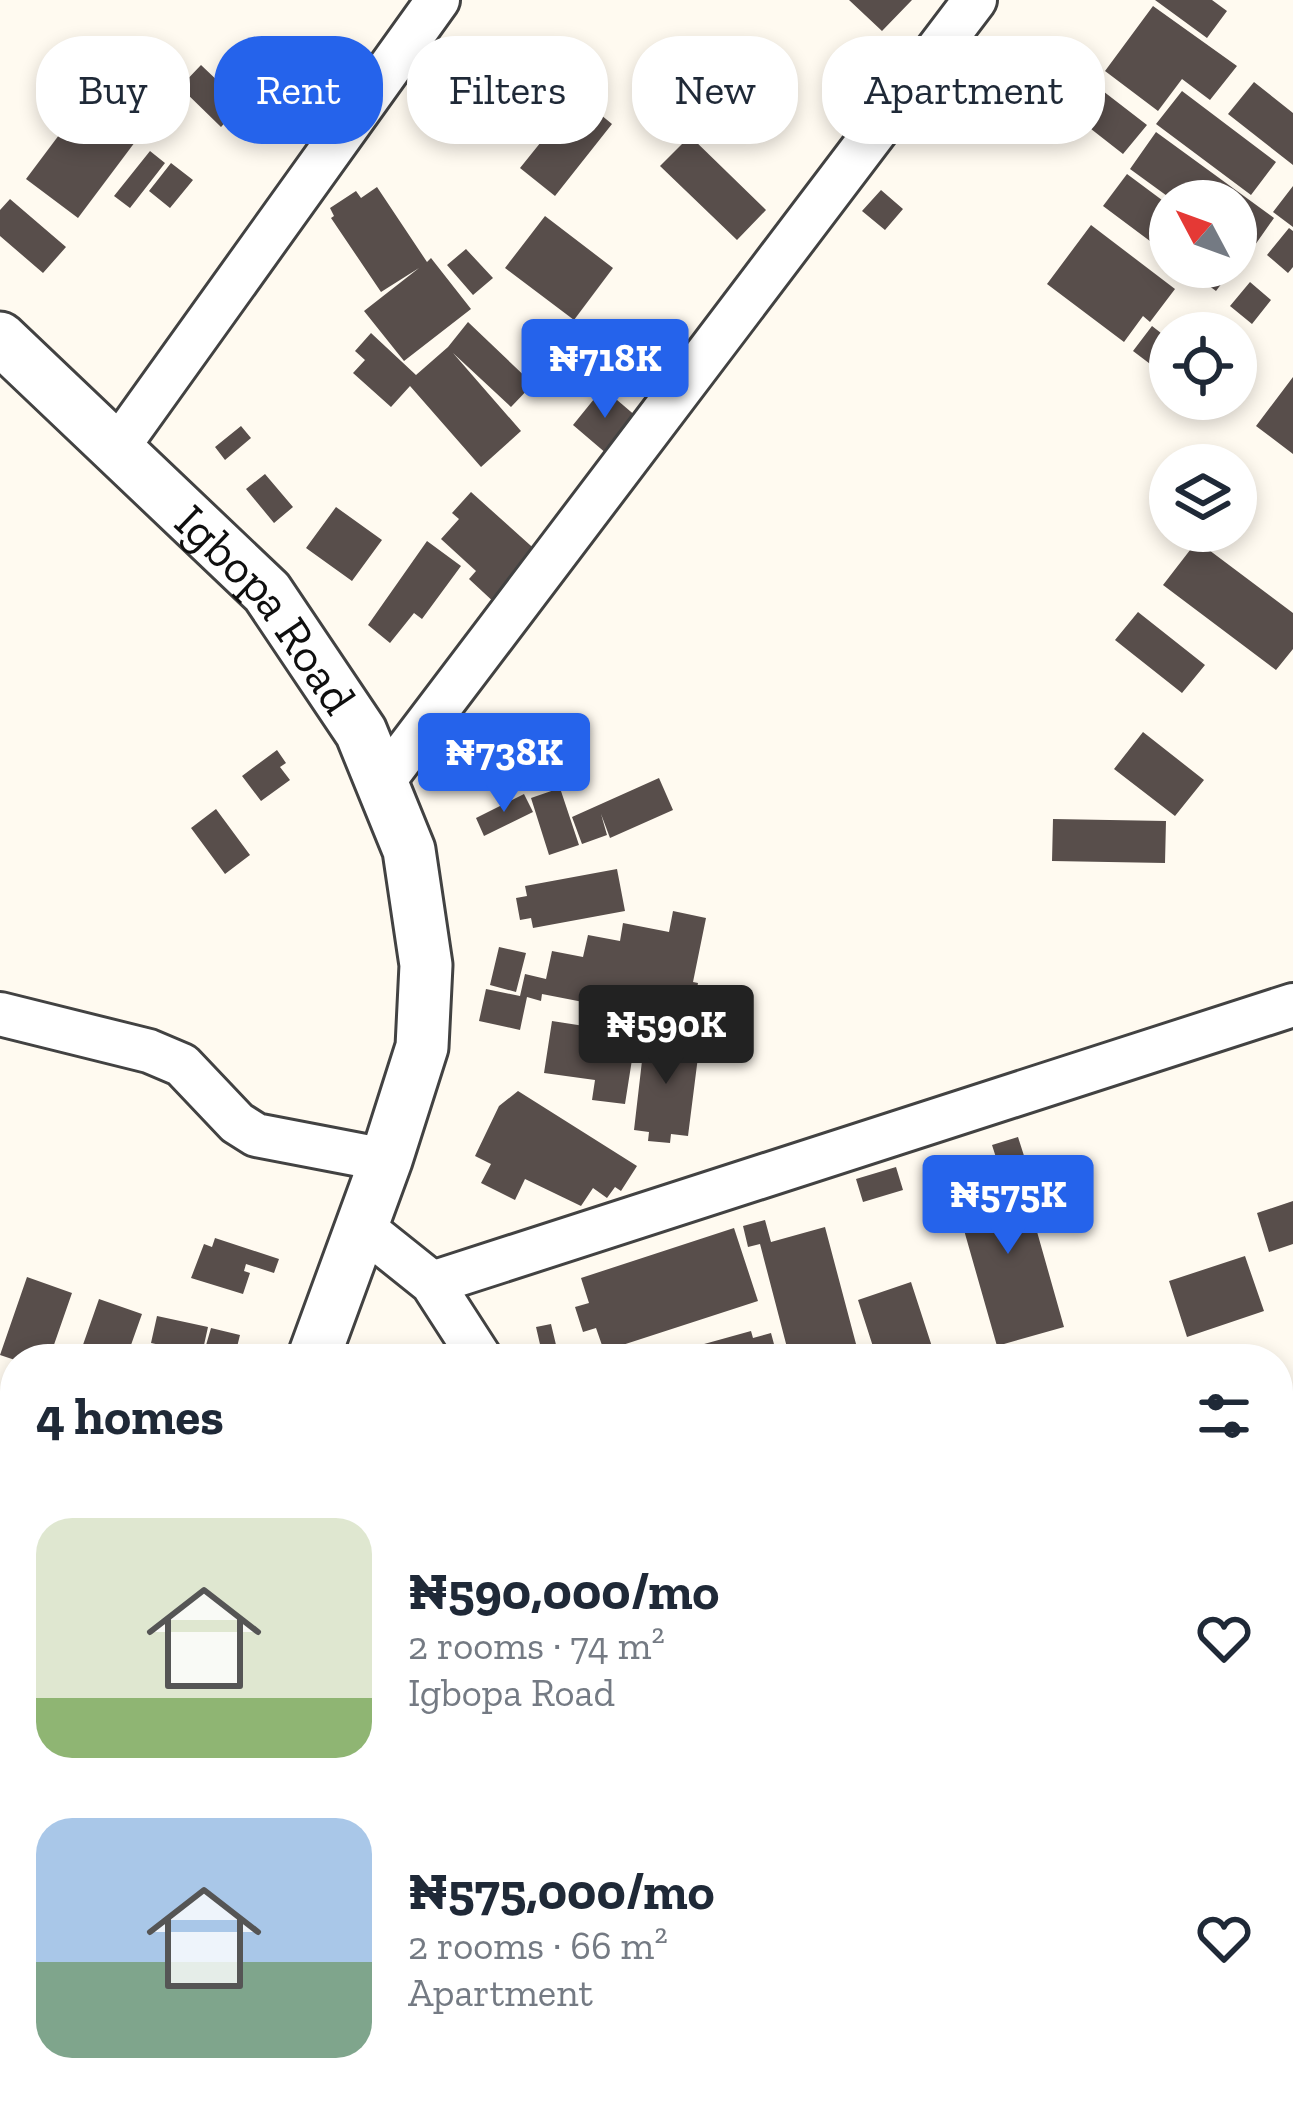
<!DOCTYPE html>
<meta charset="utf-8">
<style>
body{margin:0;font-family:"Zilla Slab",serif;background:#f6f6f7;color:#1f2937;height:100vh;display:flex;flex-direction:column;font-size:45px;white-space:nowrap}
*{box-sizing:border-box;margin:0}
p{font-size:39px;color:#747a83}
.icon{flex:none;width:66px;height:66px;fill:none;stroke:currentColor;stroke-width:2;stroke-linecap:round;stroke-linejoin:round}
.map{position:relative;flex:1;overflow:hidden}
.side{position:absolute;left:0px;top:1344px;width:1293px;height:771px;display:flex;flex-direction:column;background:#fff;border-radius:48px 48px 0 0;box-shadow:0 6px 18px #0003}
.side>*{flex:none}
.guide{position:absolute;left:36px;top:36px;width:1221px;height:108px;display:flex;gap:24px}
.needle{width:78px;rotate:311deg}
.buttons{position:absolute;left:1149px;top:180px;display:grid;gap:24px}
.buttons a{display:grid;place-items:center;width:108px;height:108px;border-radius:50%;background:#fff;box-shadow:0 6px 18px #0003;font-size:60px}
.price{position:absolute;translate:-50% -102px;padding:0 27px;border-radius:12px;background:#2563eb;color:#fff;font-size:39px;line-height:78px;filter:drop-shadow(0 3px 6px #0008)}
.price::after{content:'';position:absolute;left:50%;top:72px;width:36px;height:27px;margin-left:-18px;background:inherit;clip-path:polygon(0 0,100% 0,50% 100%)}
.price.active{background:#222;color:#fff}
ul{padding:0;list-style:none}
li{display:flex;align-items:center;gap:36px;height:300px;padding:0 36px}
li span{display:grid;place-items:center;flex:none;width:336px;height:240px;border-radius:36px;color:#555}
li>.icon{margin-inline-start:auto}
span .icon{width:144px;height:144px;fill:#fffc;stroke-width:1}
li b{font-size:51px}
h2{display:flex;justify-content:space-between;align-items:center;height:144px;padding:0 36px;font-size:51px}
.pill{padding:0 42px;border-radius:48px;background:#fff;box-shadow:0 6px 18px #0003;font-size:42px;line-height:108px}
.pill.active{background:#2563eb;color:#fff}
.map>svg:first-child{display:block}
.building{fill:#584e4b}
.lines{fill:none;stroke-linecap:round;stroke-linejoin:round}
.minor-casing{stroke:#424242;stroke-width:48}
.tertiary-casing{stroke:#424242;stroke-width:57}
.minor{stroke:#fff;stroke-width:42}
.tertiary{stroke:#fff;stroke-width:51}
.labels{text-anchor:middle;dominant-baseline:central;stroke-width:12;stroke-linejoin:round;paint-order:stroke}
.street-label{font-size:48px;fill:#0f0f0f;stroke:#fff}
</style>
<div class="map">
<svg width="1293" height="2113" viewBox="0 0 1293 2113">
<rect width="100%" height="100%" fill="#fffaf0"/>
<path class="building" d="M849,0H912L882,31Z
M1155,0H1212L1227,11L1207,38Z
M1153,6L1237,66L1210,100L1182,79L1158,111L1105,71Z
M426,34L449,54L432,74L409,55Z
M201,65L242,104L221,127L180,87Z
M952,69L976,89L960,108L936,88Z
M1077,71L1147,125L1123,154L1054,100Z
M1254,82L1293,113V165L1228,114Z
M1182,91L1276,162L1251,195L1156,124Z
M578,96L612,124L555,196L520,168Z
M86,99L138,138L78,218L26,179Z
M1156,132L1274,218L1248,255L1236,247V201H1174L1130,169Z
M690,136L766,210L737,240L660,166Z
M150,151L165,163L130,208L114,196Z
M171,163L193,180L170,208L149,191Z
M1127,174L1170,206V256L1103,206Z
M1293,186V227L1273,212Z
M377,187L427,262L431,258L471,309L404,361L364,311L419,268L381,292L331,218L334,216L330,208L356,191L361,198Z
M881,190L903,209L885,230L862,211Z
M10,199L66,247L43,273L0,236V210Z
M545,216L613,268L574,320L505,268Z
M1091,225L1175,289L1150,322L1143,316L1124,342L1047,284Z
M1289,228L1293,231V267L1288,273L1267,255Z
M466,249L493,278L473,295L447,265Z
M1184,267H1234L1216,291Z
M1250,282L1271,300L1252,324L1230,306Z
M468,322L533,384L511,407L453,353L521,431L481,467L410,386L391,407L353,373L365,360L355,351L371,333L416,375L448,347Z
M1152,326L1170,340V379L1133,351Z
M1293,377V454L1256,426Z
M603,388L637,417L607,454L573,425Z
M241,426L251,438L225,460L215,447Z
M265,474L293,507L274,523L246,489Z
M471,492L540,554L497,605L469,579L476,571L441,539L459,519L452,513Z
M336,507L382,540L352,581L306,548Z
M427,541L461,566L422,619L414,613L390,643L368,625Z
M1197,541L1293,613V649L1276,670L1163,585Z
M1138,612L1205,665L1182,693L1115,640Z
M1143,732L1204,780L1175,816L1114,769Z
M277,750L286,763L280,767L290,780L261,801L242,776Z
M659,778L673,810L610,838L601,814L607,835L582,844L572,817Z
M560,788L579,845L549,855L531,798Z
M524,794L533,812L484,836L476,818Z
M216,809L250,855L225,874L191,828Z
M1053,819L1166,821L1165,863L1052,861Z
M617,869L625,911L533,928L531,918L520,920L516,898L527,896L525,886Z
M673,911L706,918L693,982L698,983L691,1023L542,994L541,1001L527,997L520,1030L479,1021L486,989L520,996L525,974L546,979L552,951L583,957L588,935L620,941L623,923L669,932Z
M499,947L526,953L516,992L490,985Z
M552,1021L636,1034L625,1104L592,1100L595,1080L544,1073Z
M645,1035L700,1041L688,1136L671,1134L670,1143L648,1141L649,1132L634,1130Z
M518,1091L637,1166L621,1191L615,1187L607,1198L593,1188L581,1206L525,1179L515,1200L481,1183L491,1164L475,1156L499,1106Z
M1018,1137L1026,1162L1000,1170L992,1145Z
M896,1167L903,1190L863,1202L856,1179Z
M1019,1168L1064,1327L997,1346L952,1188Z
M1293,1201V1244L1269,1252L1257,1213Z
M765,1220L771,1242L825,1227L860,1359H790L760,1244L748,1247L743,1226Z
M734,1228L758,1301L604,1351L596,1328L583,1332L575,1307L589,1303L581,1278Z
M215,1238L279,1259L274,1273L246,1264L244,1271L250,1273L243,1294L191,1278L204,1244L212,1247Z
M1245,1256L1264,1311L1187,1337L1169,1281Z
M27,1277L72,1293L49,1359L15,1360L0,1355Z
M911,1282L936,1359H877L858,1300Z
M99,1299L142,1314L126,1359H78Z
M157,1316L208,1327L202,1354L151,1343Z
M551,1324L557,1349L542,1353L536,1327Z
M211,1328L240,1335L234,1359H202Z
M751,1331L753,1338L771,1333L778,1359H650Z
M1278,1598H1293V1642H1278Z
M0,1669L15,1673V1718L0,1714Z
M15,1776V1815H0V1777Z
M15,1903V1944L0,1945V1905Z
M15,2009V2100H23L24,2108L0,2110V2010Z
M75,2100H109V2108L75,2109Z
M247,2100H305V2107L247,2108Z
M465,2100H549V2105H465Z
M841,2100H893V2113H840Z"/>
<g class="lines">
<defs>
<path id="minor" d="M115,451L438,0
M382,783L975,0
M0,1014L149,1051L182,1065L237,1123L256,1135L386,1160
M362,1227L432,1283L481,1359
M432,1283L1293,1005
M1278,1509L1293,1505
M0,1756L15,1755
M670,2100V2113
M1125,2100V2113"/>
<g id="tertiary">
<path id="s1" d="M0,338L267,592L361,732L409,850L426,965L422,1047L386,1160L313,1359"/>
<path d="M171,2100V2113"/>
</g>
</defs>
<use href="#minor" class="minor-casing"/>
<use href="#tertiary" class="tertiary-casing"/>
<use href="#minor" class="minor"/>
<use href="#tertiary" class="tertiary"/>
</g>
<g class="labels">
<g class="street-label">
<text stroke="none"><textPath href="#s1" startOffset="381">Igbopa Road</textPath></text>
</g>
</g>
</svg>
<div class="buttons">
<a><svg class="needle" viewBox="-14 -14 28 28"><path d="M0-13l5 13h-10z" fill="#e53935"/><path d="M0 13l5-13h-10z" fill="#747a83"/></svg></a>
<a><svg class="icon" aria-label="locate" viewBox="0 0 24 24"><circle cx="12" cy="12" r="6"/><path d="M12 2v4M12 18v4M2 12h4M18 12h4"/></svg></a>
<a><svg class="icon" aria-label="layers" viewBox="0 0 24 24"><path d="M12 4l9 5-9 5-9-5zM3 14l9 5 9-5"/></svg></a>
</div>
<b class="price" style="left:605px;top:421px">₦718K</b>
<b class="price" style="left:504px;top:815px">₦738K</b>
<b class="price active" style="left:666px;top:1087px">₦590K</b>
<b class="price" style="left:1008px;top:1257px">₦575K</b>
<div class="guide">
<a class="pill">Buy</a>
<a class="pill active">Rent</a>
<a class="pill">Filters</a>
<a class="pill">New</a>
<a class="pill">Apartment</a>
</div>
<section class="side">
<h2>4 homes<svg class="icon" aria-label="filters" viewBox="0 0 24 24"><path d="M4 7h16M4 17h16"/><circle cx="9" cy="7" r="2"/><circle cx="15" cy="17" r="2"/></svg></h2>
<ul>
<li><span style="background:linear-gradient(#dfe7d0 75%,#8fb573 0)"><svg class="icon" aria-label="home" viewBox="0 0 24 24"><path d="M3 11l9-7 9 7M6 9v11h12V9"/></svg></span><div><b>₦590,000/mo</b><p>2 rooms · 74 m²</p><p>Igbopa Road</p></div><svg class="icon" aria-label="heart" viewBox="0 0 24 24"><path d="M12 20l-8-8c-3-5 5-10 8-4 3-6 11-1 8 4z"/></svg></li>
<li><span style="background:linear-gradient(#a9c7e8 60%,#7fa58c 0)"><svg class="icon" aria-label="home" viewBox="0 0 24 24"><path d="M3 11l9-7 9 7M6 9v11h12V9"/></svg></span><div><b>₦575,000/mo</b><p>2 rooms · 66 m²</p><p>Apartment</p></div><svg class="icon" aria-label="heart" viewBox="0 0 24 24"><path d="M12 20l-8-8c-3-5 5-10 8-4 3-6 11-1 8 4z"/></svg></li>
</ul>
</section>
</div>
